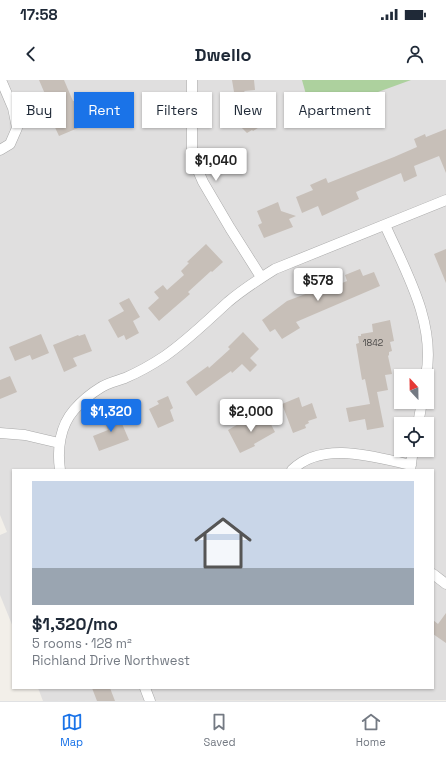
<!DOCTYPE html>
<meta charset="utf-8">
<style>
body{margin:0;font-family:"Space Grotesk",sans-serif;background:#f6f6f7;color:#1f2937;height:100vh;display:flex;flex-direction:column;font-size:15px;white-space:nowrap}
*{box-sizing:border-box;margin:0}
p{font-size:13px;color:#747a83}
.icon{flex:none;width:22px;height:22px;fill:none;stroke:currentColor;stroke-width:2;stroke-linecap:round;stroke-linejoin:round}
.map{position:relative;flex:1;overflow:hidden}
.sheet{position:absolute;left:12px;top:389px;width:422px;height:220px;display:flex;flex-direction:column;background:#fff;border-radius:0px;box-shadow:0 1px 3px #0004}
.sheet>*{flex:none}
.guide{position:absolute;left:12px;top:12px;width:422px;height:36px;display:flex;gap:8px}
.needle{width:26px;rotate:338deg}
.tools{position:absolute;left:394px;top:289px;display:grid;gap:8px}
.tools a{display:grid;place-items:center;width:40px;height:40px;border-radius:0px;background:#fff;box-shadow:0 1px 3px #0004;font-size:20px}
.price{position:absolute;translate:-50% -34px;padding:0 9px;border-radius:4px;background:#fff;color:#222;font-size:13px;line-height:26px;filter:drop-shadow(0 1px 2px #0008)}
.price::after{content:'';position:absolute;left:50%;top:24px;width:12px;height:9px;margin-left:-6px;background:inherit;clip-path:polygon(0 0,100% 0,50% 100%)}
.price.active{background:#1a73e8;color:#fff}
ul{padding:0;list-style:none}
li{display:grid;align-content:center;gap:8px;height:212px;padding:0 20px}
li+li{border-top:1px solid #e0e1e3}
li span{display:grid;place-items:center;height:124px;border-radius:0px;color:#555}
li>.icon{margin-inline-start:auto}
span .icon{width:72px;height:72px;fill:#fffc;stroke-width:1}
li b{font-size:17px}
.chip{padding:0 14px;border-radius:0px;background:#fff;box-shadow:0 1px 3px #0004;font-size:14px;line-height:36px}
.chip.active{background:#1a73e8;color:#fff}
.status{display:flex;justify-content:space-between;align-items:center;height:28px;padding:0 20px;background:#fff;direction:ltr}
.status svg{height:11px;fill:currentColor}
header{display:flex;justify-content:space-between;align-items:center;height:52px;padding:0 20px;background:#fff;font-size:18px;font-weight:700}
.menu{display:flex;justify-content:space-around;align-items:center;height:56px;border-top:1px solid #e0e1e3;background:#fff;font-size:11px;color:#747a83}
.menu a{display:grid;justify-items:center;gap:2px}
.menu .active{color:#1a73e8}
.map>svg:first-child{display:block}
.residential{fill:#e0dfdf;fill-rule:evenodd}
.forest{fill:#add19e}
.building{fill:#c7bfb8}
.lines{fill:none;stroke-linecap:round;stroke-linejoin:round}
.street-casing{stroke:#a9a9a9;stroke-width:11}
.street{stroke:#fff;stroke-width:10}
.labels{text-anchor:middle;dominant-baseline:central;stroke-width:3;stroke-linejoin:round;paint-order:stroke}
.number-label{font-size:9px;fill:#4b4948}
</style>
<div class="status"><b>17:58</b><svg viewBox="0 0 49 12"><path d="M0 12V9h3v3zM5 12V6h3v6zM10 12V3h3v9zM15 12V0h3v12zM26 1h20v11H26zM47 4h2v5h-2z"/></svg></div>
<header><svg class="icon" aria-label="back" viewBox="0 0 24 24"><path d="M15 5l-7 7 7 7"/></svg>Dwello<svg class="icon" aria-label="person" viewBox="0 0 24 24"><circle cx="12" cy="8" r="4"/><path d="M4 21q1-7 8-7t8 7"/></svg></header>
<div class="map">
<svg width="446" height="621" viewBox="0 0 446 621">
<rect width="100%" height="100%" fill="#f2efe9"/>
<path class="residential" d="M0,0H446V620L43,621L38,608H433V390H13V547L0,515V455L7,452L0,435ZM401,296H427V322H401ZM401,344H427V370H401Z"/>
<path class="forest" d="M302,0H411L312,36Z"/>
<path class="building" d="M39,0H64L73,21H75L85,45L59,56L52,41L47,43L42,30H43L41,24L48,21Z
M232,0H254L255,10L244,11L266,39L259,44L261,46L253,51L252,50L247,53L238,44L235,47L232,43L231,44L221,29L235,18Z
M446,49V93L439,76L414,86L417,96L404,102L401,93L356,112L359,119L322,136L318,126L302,133L296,117L313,110L310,105L326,98L328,103L394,77L417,67L414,59L425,54L426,57Z
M278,122L281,131L296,136L289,139L293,147L264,158L258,145L262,143L257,131Z
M206,164L223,182L212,192L211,191L188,212L190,214L159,241L148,228L159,218L154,212L163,205L167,210L184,195L181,191L189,183L187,182Z
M446,169V203L434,174Z
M360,189L363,196L374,192L380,206L296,242L300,248L282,259L275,249L270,252L262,240L287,221L324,207L325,210L347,201L345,195Z
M129,218L140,237L133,241L139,253L126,260L124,255L118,258L108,240L124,231L119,223Z
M390,240L394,261L390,262L392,271L389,272V275L388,276L392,294L385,295L388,310L377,312L384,347L367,350L365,339L349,342L346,328L370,324L365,299L362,300L356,264L359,263L358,256H361V254L373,252L372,244Z
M243,252L259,269L250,278L257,285L250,292L242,284L232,293L231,291L196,316L186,302L208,286L209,288L230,269L228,267Z
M41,254L49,273L32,280L30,275L15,281L9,267Z
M85,254L92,271L73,278L77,286L64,292L53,265L78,255L79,256Z
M10,296L17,312L0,319V300Z
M168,316L173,328L170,330L174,341L158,348L149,329L159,324L157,321Z
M299,317L302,327L312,323L317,338L308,341L309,343L305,345L306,348L293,353L282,324Z
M117,332L129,360L99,371L93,356L108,350L103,338Z
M265,333L275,352L254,364L255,366L240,373L228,350L242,342L244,344Z
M446,533V563L433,554V540L438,544Z
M92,608H110L115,621H97Z"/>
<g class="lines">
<defs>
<path id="street" d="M192,0V68L196,86L203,102L230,148L261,197
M0,70L10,64L17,48L13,28L1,0
M385,145C406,192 436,243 426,296
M418,344L422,322
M0,353L25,355L59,363
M60,390C57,369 60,346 74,330C82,321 90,314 100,308C107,303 117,301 125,298C139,292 153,284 165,276C188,260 207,241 228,222C242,210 259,199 275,189L446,120
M292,390C322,360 375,377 411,385
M410,390L413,370
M433,494L446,504
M145,608L150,621"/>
</defs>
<use href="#street" class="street-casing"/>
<use href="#street" class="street"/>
</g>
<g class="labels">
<g class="number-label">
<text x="373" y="263">1842</text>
</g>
</g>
</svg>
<div class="tools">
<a><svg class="needle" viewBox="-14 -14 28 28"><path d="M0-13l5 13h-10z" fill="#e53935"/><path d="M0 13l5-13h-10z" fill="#747a83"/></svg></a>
<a><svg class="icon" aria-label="locate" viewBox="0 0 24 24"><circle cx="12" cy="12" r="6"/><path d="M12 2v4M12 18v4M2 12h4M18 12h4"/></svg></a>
</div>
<b class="price" style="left:216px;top:102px">$1,040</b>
<b class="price" style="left:318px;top:222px">$578</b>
<b class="price active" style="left:111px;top:353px">$1,320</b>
<b class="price" style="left:251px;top:353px">$2,000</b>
<div class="guide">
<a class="chip">Buy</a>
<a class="chip active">Rent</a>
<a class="chip">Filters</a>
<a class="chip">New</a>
<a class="chip">Apartment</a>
</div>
<section class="sheet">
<ul>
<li><span style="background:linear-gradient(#c9d6e8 70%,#9aa5b1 0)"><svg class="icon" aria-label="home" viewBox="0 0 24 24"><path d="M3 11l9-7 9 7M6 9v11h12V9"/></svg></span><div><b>$1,320/mo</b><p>5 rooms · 128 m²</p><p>Richland Drive Northwest</p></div></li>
</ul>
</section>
</div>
<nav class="menu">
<a class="active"><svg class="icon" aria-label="map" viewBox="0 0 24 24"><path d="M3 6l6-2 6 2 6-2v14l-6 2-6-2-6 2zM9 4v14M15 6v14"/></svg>Map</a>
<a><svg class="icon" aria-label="saved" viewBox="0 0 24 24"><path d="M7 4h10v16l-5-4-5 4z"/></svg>Saved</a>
<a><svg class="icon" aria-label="home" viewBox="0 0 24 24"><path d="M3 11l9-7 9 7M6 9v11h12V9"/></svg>Home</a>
</nav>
